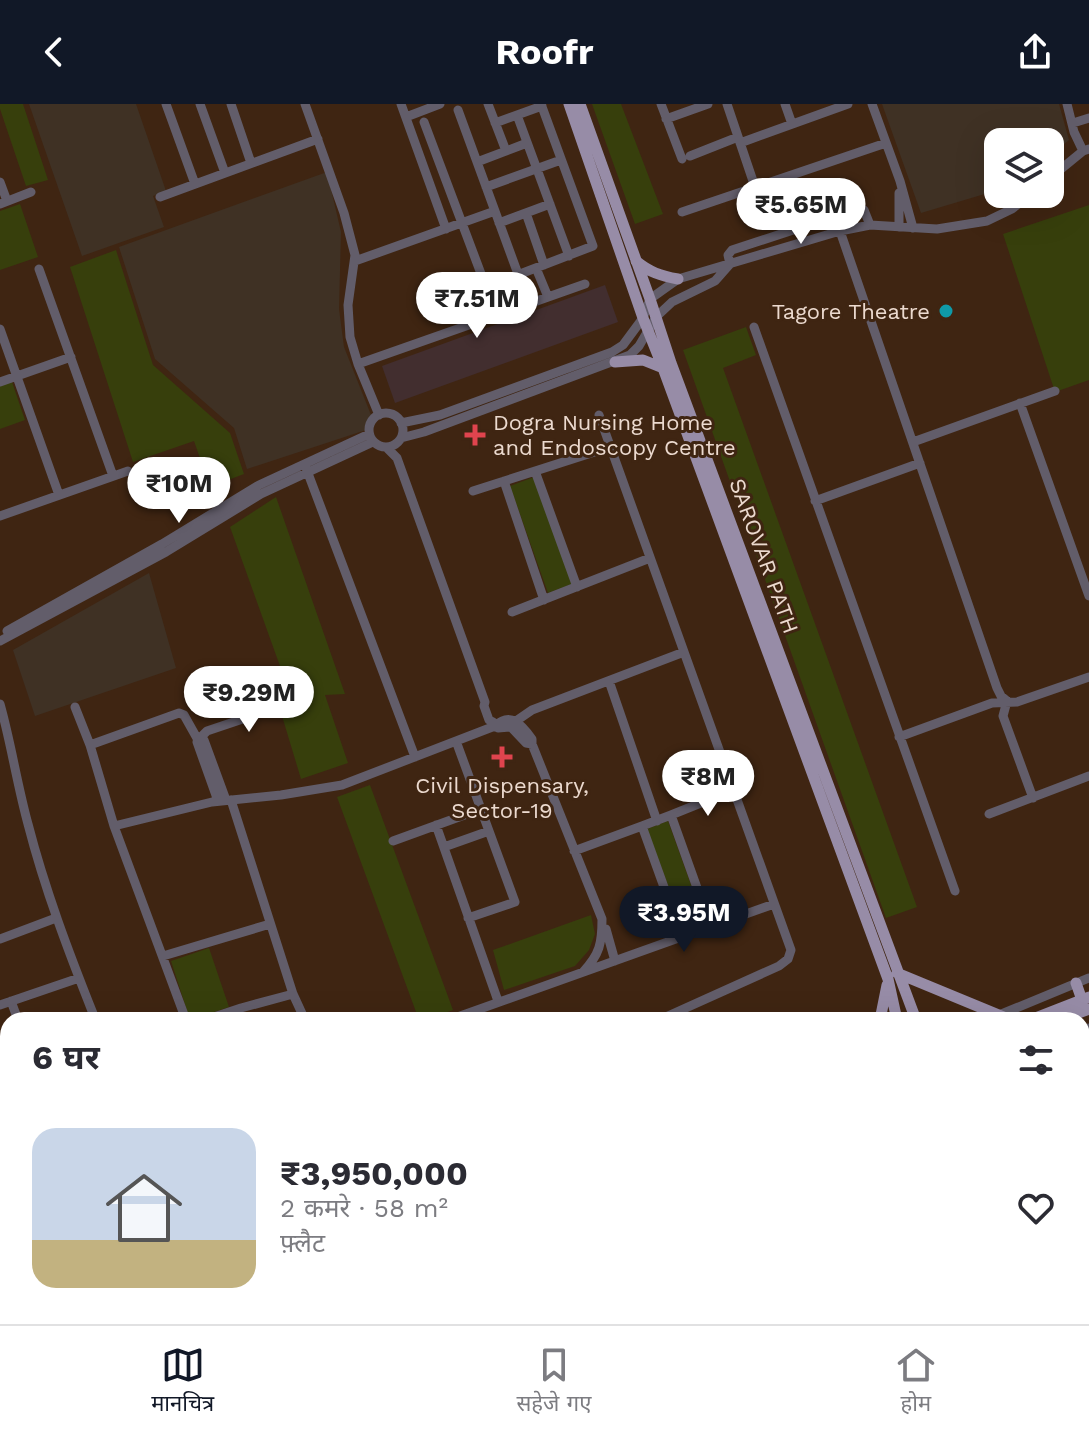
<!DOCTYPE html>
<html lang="hi">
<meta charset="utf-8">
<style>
body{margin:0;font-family:"Work Sans","Noto Sans Devanagari",sans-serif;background:#f7f7f7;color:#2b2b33;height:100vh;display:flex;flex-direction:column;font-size:30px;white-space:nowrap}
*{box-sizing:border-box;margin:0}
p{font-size:26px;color:#7c7c81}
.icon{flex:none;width:44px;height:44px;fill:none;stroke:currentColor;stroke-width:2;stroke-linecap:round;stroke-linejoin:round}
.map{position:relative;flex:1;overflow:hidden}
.side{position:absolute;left:0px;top:908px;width:1090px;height:312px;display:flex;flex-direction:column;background:#fff;border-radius:24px 24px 0 0;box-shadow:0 8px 32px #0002}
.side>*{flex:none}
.tools{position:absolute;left:984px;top:24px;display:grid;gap:16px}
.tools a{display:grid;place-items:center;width:80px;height:80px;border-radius:16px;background:#fff;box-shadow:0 8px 32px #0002;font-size:40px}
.price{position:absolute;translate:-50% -68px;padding:0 18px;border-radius:28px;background:#fff;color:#222;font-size:26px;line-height:52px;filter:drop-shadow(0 2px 4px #0008)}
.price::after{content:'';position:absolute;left:50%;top:48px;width:24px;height:18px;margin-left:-12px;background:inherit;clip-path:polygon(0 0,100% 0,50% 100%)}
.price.active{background:#111827;color:#fff}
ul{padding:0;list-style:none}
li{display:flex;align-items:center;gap:24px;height:200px;padding:0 32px}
li span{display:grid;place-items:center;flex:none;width:224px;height:160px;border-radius:24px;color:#555}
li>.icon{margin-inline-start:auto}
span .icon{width:96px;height:96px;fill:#fffc;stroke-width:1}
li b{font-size:34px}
h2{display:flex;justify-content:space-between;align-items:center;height:96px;padding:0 32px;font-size:34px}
header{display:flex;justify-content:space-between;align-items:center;height:104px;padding:0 32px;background:#111827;color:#fff;font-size:36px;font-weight:700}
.dock{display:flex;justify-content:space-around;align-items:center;height:112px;border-top:2px solid #e1e1e2;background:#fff;font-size:22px;color:#7c7c81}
.dock a{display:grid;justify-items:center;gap:4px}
.dock .active{color:#111827}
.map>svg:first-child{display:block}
.commercial{fill:#422e2f}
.education{fill:#3f3124}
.green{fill:#373f0c}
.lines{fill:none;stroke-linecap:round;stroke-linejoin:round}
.minor{stroke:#625d6a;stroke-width:9}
.major{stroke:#978ca7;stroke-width:11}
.culture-dot{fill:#0f9aa8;stroke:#3f2512;stroke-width:3}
.health-dot{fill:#e0444e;stroke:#3f2512;stroke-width:3}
.labels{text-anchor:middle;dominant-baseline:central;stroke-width:6;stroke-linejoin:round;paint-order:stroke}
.poi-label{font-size:22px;fill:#ecdacf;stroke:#3f2512;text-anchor:end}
.street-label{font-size:22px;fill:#ecdacf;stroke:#3f2512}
</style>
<header><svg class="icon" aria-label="back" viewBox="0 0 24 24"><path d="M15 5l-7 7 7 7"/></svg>Roofr<svg class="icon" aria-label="share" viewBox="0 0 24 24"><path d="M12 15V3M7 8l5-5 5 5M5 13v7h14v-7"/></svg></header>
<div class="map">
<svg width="1089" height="1220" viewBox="0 0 1089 1220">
<rect width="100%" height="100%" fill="#3f2512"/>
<path class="commercial" d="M605,181L618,218L395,299L382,262Z"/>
<path class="education" d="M29,0H136L166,87L153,92L164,123L82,152Z
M882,0H1059L1069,36L1050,52V38H998V86L921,109Z
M327,68L341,128L339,205L344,243L371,311L366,326L247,365L234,324L155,255L119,143Z
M149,469L176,564L35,612L13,546Z"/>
<path class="green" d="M0,0H23L48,76L26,82L0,5Z
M592,0H621L663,110L635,120Z
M20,100L38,153L0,166V107Z
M1089,101V276L1055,288L1003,130Z
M116,146L153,261L230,329L244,370L210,383L194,337L133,358L70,163Z
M746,223L756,251L723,264L917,803L886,814L683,246Z
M12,278L25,316L0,325V282Z
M534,373L572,480L548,489L510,382Z
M276,393L345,590L325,591L348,659L301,675L276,592L290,590L230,423Z
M370,681L453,906L426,916H419L337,693Z
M668,717L704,817L684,824L647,725Z
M591,811L595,830L589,846L575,862L504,886L493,846Z
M209,844L229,903L190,916L171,857Z"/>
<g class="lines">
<path class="minor" d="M166,0L195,80
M200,0L225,69
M231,0L251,59
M305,0L344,109L355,151L348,201L350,233L358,260L379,311
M401,0L446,125
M488,0L506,47
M661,0L682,55
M727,0L755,83
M785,0L792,20
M872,0L900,77L913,124
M1067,0L1074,28L1083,47
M458,6L518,170
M517,11L569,152
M406,13L440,0
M666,15L708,0
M424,18L486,183L498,211
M495,19L542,2
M1073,19L1089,14
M740,39L848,0
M690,52L738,33
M477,58L527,39
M1050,74L1083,47L1089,45
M0,78L7,97
M486,83L561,56
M160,93L318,35
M0,100L31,88
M682,108L886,39
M526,109L544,161
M499,119L550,100
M899,123V89
M840,127L997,584L1001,592L1007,597
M355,157L495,107
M536,164L548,193
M39,165L113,372
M486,183L593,142L541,0
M754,223L955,787
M0,225L59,391
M358,260L585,180
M0,278L71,253
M1020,299L1089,492
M369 326a17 17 0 1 1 34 0a17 17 0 1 1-34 0Z
M599,311L791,846L788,855L779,862L659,916
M401,319L440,311L612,248L623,241L643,214L650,195L678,175L840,127L870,121L937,125L987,117L1012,105L1031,90
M401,334L424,328L630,251L639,242L656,213L672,198L715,177L730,160L728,151L732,146L860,104L864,106L870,121
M913,338L1055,287
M386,343L397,354L485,598L484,602L489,616L493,618
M306,364L415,653
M535,367L577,483
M504,377L544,496
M473,387L610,343
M815,397L920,359
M0,412L128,367
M512,508L650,454
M7,527L162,440L259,381L369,330
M0,537L166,448L261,390L373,338
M609,577L657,717
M1007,597L1003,612L1033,694
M0,600C11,639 17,680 28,720C45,786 69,849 94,912L98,916
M75,603L90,641L114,722L186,916
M495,622L498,624L511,623L526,639L532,640
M511,623L516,617L532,606L684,548
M899,633L992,599L1017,598L1089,573
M200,634L207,627L278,603
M456,637L515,798L468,814
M90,641L179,609L184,611L198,636
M231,696L293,890L305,916
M218,697L197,638L200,634L204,636L226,696
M989,710L1089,672
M671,711L733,686
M436,721L498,897
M114,722L212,698L281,691L342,681L495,622C511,607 522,621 532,635V640L602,815C602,839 600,850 583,868
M393,737L481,705
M444,743L489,727
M574,747L642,722
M606,825L615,857
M682,833L642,722L671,711L711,823
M0,835L56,814
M163,852L270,820
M11,897L18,916
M0,901L79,874
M999,911L1089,874
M205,916L241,904L293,890
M449,916L774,800
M1082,927L1089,924
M0,943L8,940
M1082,945L1089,941
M0,1042L8,1064
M1082,1079L1089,1076
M1082,1123L1086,1127L1089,1137
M490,1212L493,1220
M505,1212L508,1220
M808,1212L811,1220
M937,1212L939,1220
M1074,1212L1077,1220
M261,1220L280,1212
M616,1220L635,1212
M709,1220L728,1212"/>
<path class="major" d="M569,0L643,214L663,264L888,875L897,916
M580,0L650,195L671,259L916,916
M636,157C649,168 661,172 678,175
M615,258L643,256L663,264
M897,869L1011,916
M1076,879L1082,896
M880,916L887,881
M1030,916L1089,893
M1060,916L1089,905
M0,1141L8,1163
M0,1175L8,1197
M14,1212L16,1220
M26,1212L28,1220
M1008,1212L1010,1220
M1019,1212L1022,1220
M303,1220L322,1212
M333,1220L353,1212"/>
</g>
<circle class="culture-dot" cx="946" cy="207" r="8"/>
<g class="health-dot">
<path d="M471 319h8v8h8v8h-8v8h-8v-8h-8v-8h8z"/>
<path d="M498 641h8v8h8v8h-8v8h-8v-8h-8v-8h8z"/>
</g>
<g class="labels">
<g class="poi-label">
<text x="930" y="207">Tagore Theatre</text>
<text x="493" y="318" text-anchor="start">Dogra Nursing Home<tspan x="493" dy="25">and Endoscopy Centre</tspan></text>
<text x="502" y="681" text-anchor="middle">Civil Dispensary,<tspan x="502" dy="25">Sector-19</tspan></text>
</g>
<g class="street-label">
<text transform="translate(764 452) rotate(70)">SAROVAR PATH</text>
</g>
</g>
</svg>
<div class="tools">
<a><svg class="icon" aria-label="layers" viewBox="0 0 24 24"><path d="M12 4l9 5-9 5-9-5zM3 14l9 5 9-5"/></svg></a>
</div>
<b class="price" style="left:801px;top:142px">₹5.65M</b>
<b class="price" style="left:477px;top:236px">₹7.51M</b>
<b class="price" style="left:179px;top:421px">₹10M</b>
<b class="price" style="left:249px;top:630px">₹9.29M</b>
<b class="price" style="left:708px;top:714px">₹8M</b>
<b class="price active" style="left:684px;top:850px">₹3.95M</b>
<section class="side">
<h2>6 घर<svg class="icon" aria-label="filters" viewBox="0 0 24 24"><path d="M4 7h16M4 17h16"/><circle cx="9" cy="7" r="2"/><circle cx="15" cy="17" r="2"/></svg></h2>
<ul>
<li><span style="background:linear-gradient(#c9d6e8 70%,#c2b280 0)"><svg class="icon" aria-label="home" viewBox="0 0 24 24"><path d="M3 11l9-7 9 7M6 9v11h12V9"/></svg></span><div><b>₹3,950,000</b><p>2 कमरे · 58 m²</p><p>फ़्लैट</p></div><svg class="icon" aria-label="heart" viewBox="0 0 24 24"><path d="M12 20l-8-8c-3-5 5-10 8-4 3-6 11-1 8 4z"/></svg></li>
</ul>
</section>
</div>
<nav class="dock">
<a class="active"><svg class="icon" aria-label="map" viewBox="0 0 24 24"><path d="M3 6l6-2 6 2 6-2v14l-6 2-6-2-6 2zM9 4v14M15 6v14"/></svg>मानचित्र</a>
<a><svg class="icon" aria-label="saved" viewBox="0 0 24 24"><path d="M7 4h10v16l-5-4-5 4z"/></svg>सहेजे गए</a>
<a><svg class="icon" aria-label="home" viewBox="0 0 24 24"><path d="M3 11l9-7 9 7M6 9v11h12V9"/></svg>होम</a>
</nav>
